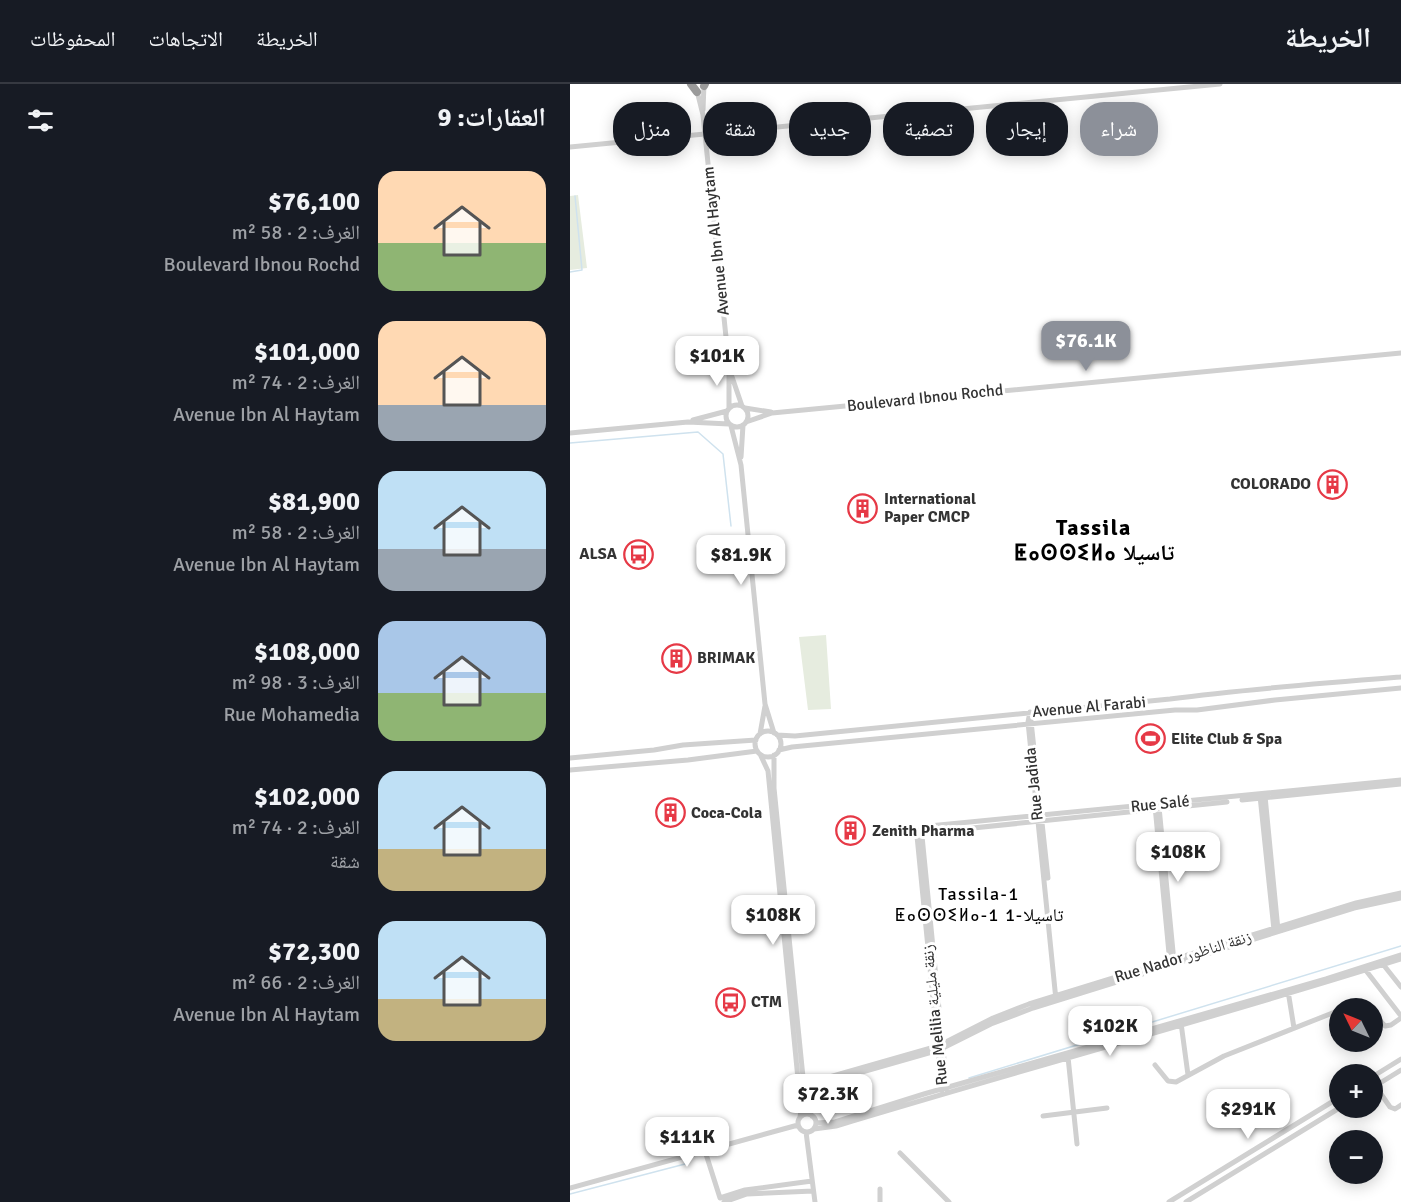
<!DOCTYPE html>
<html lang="ar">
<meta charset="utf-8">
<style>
body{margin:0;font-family:Signika,"Noto Naskh Arabic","Noto Sans Tifinagh",sans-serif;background:#242831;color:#f1f3f6;direction:rtl;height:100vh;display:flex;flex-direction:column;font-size:22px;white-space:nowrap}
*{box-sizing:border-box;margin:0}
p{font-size:20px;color:#9ea1a6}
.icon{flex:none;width:33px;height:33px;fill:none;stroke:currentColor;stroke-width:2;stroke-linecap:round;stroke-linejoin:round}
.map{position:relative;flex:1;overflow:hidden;direction:ltr}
.sheet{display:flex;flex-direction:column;background:#171b24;width:570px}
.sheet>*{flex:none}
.hud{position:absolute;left:18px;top:18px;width:570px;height:54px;direction:rtl;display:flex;gap:12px}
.needle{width:39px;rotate:313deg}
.fabs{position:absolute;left:759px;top:914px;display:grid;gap:12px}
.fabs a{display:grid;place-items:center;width:54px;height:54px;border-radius:50%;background:#171b24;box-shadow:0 3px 15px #0003;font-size:30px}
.price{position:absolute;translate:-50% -51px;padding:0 14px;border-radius:12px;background:#fff;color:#222;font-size:20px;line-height:39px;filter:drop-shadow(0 2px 3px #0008)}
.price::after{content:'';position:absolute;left:50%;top:36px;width:18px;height:14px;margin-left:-9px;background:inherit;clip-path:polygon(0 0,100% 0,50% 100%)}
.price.on{background:#8c9099;color:#fff}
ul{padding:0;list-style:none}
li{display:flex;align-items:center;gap:18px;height:150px;padding:0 24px}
li span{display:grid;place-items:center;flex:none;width:168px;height:120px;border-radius:18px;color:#555}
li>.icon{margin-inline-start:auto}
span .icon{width:72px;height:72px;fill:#fffc;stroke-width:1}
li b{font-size:26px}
h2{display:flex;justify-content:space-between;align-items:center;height:72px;padding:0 24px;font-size:26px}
.pill{padding:0 21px;border-radius:24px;background:#171b24;box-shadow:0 3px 15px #0003;font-size:21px;line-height:54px}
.pill.on{background:#8c9099;color:#fff}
header{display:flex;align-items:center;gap:36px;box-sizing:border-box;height:84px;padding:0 30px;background:#171b24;border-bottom:2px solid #363941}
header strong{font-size:28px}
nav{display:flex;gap:33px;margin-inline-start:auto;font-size:21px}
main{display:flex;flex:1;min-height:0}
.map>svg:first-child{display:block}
.green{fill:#e6ecdf}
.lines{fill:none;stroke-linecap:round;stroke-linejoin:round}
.stream{stroke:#cfe2ee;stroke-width:1.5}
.minor{stroke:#d0d0d0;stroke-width:5}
.highway{stroke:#9a9a9a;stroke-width:8}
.labels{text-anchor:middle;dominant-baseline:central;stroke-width:6;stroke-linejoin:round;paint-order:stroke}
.street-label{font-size:16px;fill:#333;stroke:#fff}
.poi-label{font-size:16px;font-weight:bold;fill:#333;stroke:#fff;text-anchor:start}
.neighbourhood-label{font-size:18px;letter-spacing:1.5px;fill:#000;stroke:#fff}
.district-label{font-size:22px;font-weight:bold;letter-spacing:1.5px;fill:#000;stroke:#fff}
</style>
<header>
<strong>الخريطة</strong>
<nav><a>الخريطة</a><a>الاتجاهات</a><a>المحفوظات</a></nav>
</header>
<main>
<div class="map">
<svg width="831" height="1118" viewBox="0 0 831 1118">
<rect width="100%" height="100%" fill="#fff"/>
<path class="green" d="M8,111L17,184L0,186V112Z
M256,551L261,625L238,626L229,553Z"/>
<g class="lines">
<path class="stream" d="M0,188L12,186L5,112
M0,359L128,348L153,370L161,442
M399,994L831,862
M0,1110L115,1080"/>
<path class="minor" d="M127,7L133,31L159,282V324
M133,26L134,0
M0,63L650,0
M160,287L172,322
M156 332a11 11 0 1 1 22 0a11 11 0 1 1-22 0Z
M175,324L201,328
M123,336L157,327
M176,338L202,329L831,269
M161,342L171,381L195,620L204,649
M0,349L118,338L159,340
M171,373L173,341
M460,628L458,638L486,916
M460,628L478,794
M185 660a13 13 0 1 1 26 0a13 13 0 1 1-26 0Z
M190,650L195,622
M207,651L225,652L600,615C676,605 754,599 831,593
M209,666L222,663L605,626H627L705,616L831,604
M190,670L198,687L231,1026L230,1033
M204,671V704L236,1023L242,1032
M0,674L84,666L113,661L186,656
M0,686L118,676L187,667
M690,712L704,846
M695,712L708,846
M672,716L831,700
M585,722L600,880
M589,723L604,878
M350,746L359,742L831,696
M350,746L347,752L372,1006
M354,749L657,718
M354,749L352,752L377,1006
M812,879L831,903
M794,884L831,932
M718,907L724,944
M773,924L792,917L799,924
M802,928L815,942L821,941L831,934
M611,939L618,991
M498,973L507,1060
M585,981L598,997L606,998L654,972L770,926
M802,993L831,975
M802,997L820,1023L825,1025L831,1021
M228,1002L368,962L423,934L459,920L786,819L831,809
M802,1004L831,986
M229,1006L369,966L421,940L463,924L784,824L831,814
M228 1039a9 9 0 1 1 18 0a9 9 0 1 1-18 0Z
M473,1032L537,1024
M246,1039L265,1038L354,1010L756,895L831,871
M244,1045L266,1042C454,985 644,934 831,875
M236,1048L245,1118
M135,1067L150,1114L175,1106L242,1097
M330,1069L379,1118
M0,1104L228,1041
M310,1105V1118
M154,1118L177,1110L243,1107
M599,1118L770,1013
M616,1118L771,1023"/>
<path class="highway" d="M121,0L127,8
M134,2L135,0"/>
</g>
<defs>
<symbol id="building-ring" viewBox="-11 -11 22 22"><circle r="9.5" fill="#fff" stroke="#e63946" stroke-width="1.5"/><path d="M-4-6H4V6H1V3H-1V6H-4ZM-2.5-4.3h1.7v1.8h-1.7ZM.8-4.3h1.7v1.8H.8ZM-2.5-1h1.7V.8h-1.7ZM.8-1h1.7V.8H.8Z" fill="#e63946"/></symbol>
<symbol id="bus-ring" viewBox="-11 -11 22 22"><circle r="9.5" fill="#fff" stroke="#e63946" stroke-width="1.5"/><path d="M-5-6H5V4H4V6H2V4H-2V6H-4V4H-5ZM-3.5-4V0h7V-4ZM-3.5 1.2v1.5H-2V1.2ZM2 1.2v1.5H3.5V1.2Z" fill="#e63946"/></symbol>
<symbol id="stadium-ring" viewBox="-11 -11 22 22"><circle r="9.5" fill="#fff" stroke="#e63946" stroke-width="1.5"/><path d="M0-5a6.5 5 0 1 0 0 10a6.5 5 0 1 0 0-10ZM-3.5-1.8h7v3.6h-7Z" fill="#e63946"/></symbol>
</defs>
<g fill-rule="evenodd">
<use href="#building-ring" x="746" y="384" width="33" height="33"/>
<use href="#building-ring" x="276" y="408" width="33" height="33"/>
<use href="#bus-ring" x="52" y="454" width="33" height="33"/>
<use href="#building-ring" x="90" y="558" width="33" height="33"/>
<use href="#stadium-ring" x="564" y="638" width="33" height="33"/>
<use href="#building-ring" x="84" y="712" width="33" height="33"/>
<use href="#building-ring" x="264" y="730" width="33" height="33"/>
<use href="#bus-ring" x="144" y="902" width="33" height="33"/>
</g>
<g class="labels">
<g class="street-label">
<text transform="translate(146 157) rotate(-96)">Avenue Ibn Al Haytam</text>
<text transform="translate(355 314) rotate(-6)">Boulevard Ibnou Rochd</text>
<text transform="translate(519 623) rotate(-5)">Avenue Al Farabi</text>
<text transform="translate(464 700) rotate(-96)">Rue Jadida</text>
<text transform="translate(590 720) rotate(-6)">Rue Salé</text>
<text transform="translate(613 873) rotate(-17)">Rue Nador زنقة الناظور</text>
<text transform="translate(365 931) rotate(-96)">Rue Melilia زنقة مليلية</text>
</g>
<g class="poi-label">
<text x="741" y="400" text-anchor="end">COLORADO</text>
<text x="314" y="415">International<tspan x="314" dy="18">Paper CMCP</tspan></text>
<text x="47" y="470" text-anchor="end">ALSA</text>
<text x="127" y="574">BRIMAK</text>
<text x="601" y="655">Elite Club &amp; Spa</text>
<text x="121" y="729">Coca-Cola</text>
<text x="302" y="747">Zenith Pharma</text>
<text x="181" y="918">CTM</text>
</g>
<g class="neighbourhood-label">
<text x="409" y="810">Tassila-1<tspan x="409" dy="21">ⵟⴰⵙⵙⵉⵍⴰ-1 1-تاسيلا</tspan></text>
</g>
<g class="district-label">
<text x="524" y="443">Tassila<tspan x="524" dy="25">ⵟⴰⵙⵙⵉⵍⴰ تاسيلا</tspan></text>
</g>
</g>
</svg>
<div class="fabs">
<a><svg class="needle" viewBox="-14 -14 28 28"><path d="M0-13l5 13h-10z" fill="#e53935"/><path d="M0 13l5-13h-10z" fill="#9ea1a6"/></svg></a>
<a>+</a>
<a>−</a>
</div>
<b class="price on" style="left:516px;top:288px">$76.1K</b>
<b class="price" style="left:147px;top:303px">$101K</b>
<b class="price" style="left:171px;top:502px">$81.9K</b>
<b class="price" style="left:608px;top:799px">$108K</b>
<b class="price" style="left:203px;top:862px">$108K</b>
<b class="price" style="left:540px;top:973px">$102K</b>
<b class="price" style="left:258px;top:1041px">$72.3K</b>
<b class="price" style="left:678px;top:1056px">$291K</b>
<b class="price" style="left:117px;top:1084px">$111K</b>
<div class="hud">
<a class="pill on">شراء</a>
<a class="pill">إيجار</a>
<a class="pill">تصفية</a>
<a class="pill">جديد</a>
<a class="pill">شقة</a>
<a class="pill">منزل</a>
</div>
</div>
<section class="sheet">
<h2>العقارات: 9<svg class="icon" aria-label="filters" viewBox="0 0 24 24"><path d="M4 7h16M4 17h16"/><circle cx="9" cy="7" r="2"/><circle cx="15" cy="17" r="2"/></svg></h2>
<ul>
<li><span style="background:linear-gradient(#ffd9b3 60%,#8fb573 0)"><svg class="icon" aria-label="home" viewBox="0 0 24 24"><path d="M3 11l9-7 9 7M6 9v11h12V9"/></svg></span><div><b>$76,100</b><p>الغرف: 2 · 58 m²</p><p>Boulevard Ibnou Rochd</p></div></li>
<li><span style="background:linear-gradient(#ffd9b3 70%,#9aa5b1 0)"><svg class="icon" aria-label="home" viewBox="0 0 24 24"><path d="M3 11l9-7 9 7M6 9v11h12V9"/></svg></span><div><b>$101,000</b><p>الغرف: 2 · 74 m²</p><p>Avenue Ibn Al Haytam</p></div></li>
<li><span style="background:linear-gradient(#bfe0f5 65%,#9aa5b1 0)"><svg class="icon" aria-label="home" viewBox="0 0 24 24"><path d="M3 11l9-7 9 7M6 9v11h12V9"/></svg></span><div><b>$81,900</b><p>الغرف: 2 · 58 m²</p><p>Avenue Ibn Al Haytam</p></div></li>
<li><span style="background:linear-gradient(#a9c7e8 60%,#8fb573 0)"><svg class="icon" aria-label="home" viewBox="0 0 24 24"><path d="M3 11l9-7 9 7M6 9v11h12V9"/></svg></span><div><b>$108,000</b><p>الغرف: 3 · 98 m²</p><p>Rue Mohamedia</p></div></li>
<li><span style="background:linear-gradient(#bfe0f5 65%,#c2b280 0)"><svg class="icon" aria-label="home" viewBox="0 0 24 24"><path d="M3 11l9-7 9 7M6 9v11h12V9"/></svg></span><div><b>$102,000</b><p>الغرف: 2 · 74 m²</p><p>شقة</p></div></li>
<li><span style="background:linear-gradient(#bfe0f5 65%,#c2b280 0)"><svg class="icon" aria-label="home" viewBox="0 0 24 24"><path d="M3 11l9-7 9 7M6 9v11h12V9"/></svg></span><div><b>$72,300</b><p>الغرف: 2 · 66 m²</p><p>Avenue Ibn Al Haytam</p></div></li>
</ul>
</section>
</main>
